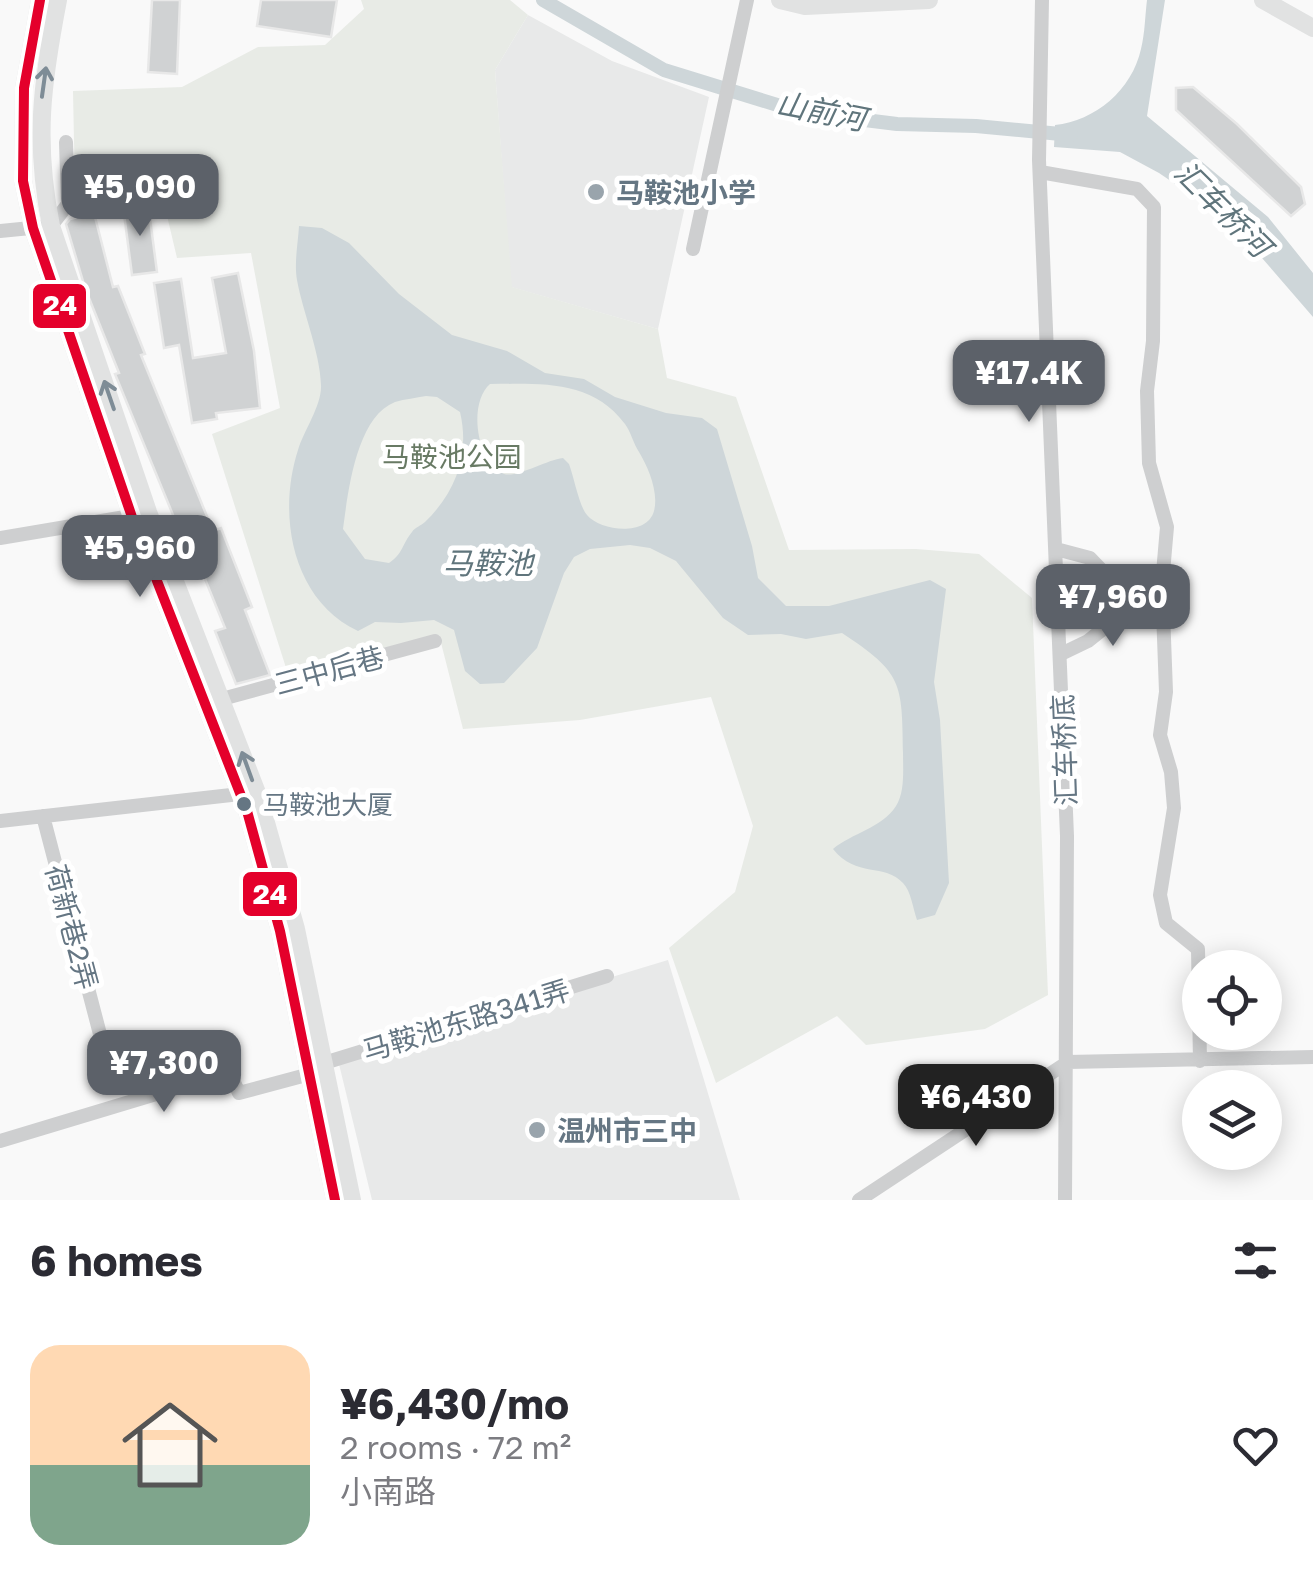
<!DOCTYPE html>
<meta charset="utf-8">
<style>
body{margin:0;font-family:"Golos Text","Noto Sans SC",sans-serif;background:#f2f2f3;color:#2b2b33;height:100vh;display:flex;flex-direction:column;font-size:38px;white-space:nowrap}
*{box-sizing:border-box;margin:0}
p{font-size:32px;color:#7c7c81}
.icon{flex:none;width:55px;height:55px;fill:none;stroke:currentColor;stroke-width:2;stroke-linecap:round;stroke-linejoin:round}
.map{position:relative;height:1200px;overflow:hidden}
.panel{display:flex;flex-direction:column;background:#fff;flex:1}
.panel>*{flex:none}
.buttons{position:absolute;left:1182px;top:950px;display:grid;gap:20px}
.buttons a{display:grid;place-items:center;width:100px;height:100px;border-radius:50%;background:#fff;box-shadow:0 5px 25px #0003;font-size:50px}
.price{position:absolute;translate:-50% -85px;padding:0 22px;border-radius:20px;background:#5c6169;color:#fff;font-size:32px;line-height:65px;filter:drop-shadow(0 2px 5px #0008)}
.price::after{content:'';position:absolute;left:50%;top:60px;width:30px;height:22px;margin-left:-15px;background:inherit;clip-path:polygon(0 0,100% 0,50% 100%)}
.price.on{background:#222;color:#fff}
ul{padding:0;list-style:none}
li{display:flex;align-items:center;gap:30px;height:250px;padding:0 30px}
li+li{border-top:2px solid #e1e1e2}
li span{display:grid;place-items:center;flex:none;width:280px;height:200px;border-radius:30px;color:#555}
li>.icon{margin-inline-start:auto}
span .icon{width:120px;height:120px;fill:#fffc;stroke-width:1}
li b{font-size:42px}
h2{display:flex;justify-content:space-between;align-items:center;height:120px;padding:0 30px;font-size:42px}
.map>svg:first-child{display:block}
.built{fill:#e8e9e9}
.green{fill:#e8ebe6}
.water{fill:#ced6d9;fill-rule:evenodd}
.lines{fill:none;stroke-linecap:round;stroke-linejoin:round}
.canal{stroke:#ced6d9;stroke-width:14}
.building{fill:#d0d2d3;stroke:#e8e8e8;stroke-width:2.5}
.minor{stroke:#cecfd0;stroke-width:14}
.major{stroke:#e1e2e2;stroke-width:18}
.bus-1-casing{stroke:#fff;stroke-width:18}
.bus-1{stroke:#e4002b;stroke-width:10}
.oneway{stroke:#7e8c96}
.poi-dot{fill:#99a4ac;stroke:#fff;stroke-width:4}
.bus-dot{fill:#657683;stroke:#fff;stroke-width:4}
.labels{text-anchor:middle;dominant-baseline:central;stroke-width:10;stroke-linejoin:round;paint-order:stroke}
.bus-label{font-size:26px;fill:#657683;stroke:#fff;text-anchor:start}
.poi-label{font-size:28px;font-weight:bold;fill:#657683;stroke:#fff;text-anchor:start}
.park-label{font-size:28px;fill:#687a64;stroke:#fff}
.street-label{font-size:28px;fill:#657683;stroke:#fff}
.water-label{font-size:30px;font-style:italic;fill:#60757c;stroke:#fff}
.line-badge{stroke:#fff;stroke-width:4}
.badge-label{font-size:28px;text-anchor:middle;font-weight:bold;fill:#fff}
</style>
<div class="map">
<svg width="1313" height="1200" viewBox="0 0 1313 1200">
<rect width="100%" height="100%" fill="#f9f9f9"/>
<path class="built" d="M528,15L612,61L709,97L658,329L511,287L495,70Z
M668,960L740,1200H372L338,1060Z"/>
<path class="green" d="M361,0H510L528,15L495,70L512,287L658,329L667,378L736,397L789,550L916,549L979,554L1032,598L1048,995L985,1029L866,1045L837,1016L716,1083L669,948L735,892L753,826L711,697L580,720L463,729L439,635L287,671L212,434L280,408L251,253L177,258L160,186L75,192L73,91L182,87L258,47L325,45L364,9Z"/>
<path class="water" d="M1147,0H1165L1147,116L1268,217L1313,273V317L1230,221L1159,173L1120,152L1054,147L1055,125C1095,121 1132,90 1141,49C1145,33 1145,16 1147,0Z
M299,226L322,228L349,243L399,294L452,335L507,351L545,373L584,379L615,397L666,413L702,418L717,429L752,546L758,578L786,606H829L930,580L946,589L934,682L940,720L949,883L935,915L917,920C913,909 911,891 903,883C885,863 856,878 833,849C852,833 882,828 896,806C905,792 903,770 903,753C902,683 903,673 842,633L806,639L781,634L748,635L723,618L676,561L650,548L630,545L590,549L574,557L564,573L537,648L504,683L480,684L465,671L454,630L434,620L401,623L375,622L358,631C292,600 277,515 298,450C304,430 322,405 321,385C320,352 303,313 297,280C294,263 298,243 299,226ZM490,384C540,384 591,379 625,424C631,432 633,443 639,452C648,467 659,492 654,511C647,537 600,531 587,515C579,506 574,477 569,464L563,458C546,460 517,478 504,474C476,463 468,403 490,384ZM426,396L437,397L460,412C470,454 456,492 425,522C421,526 415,527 412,532C402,544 403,554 389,563L365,559L343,529C348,493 356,417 395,402C405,399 416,398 426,396Z"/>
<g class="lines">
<path class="canal" d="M543,0L664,70L800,112L897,124L976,126L1071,135"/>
</g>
<path class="building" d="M152,0H180L177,74L148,72Z
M261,0H337L331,37L257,26Z
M1193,87L1237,124L1301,187L1305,204L1291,216L1176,110V88Z
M148,203L157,272L132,275L123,206Z
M94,213L113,287L118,286L145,354L141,355L213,531L221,528L252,607L245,610L270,675L236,684L215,631L225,628L185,530L180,532L115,374L119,373L85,288L66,224L70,219Z
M238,273L254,351L260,408L216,413L217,419L192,423L179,345L164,348L154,283L181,279L193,358L226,353L212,278Z"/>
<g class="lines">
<path class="minor" d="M1042,0L1039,160L1067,836L1065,1200
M1040,172L1137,189L1154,207L1153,341L1147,391L1149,463L1167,527L1162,584L1166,692L1160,735L1171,772L1174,808L1160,895L1166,923L1198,949L1200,1061
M0,231L51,226L68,204L66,142
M693,249L747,0
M0,538L137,515
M1056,549L1090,558L1113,582L1162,584
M1061,654L1088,641L1113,621L1162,622
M222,699L435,641
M43,816L101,1038
M0,821L240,794
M324,1063L607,976
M0,1141L229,1072L239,1093L310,1074
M859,1200L1068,1062L1313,1057"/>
<path class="major" d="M40,0L24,88L23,181L33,228L132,517L247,811L280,931L335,1200
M58,0C42,83 34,141 51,226L148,512L259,798L296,929L352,1200
M780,0L805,6L929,0
M1263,0L1313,28"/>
<defs>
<path id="bus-1" d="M40,0L24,88L23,181L33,228L132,517L247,811L280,931L335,1200"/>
</defs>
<use href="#bus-1" class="bus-1-casing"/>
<use href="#bus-1" class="bus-1"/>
</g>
<defs><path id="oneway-shaft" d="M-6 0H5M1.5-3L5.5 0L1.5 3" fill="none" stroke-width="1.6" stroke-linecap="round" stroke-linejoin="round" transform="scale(2.5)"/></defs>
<g class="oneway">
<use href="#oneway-shaft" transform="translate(44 82) rotate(-82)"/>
<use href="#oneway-shaft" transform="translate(109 395) rotate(-109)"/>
<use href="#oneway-shaft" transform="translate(247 766) rotate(-110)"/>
</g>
<g class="poi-dot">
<circle cx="596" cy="192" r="10"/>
<circle cx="537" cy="1130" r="10"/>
</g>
<circle class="bus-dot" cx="244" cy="804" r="9"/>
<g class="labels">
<g class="bus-label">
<text x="263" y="804">马鞍池大厦</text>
</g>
<g class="poi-label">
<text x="616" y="192">马鞍池小学</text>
<text x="557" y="1130">温州市三中</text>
</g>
<g class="park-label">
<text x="452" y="456">马鞍池公园</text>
</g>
<g class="street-label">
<text transform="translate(329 670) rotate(-15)">三中后巷</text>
<text transform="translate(1064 750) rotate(-92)">汇车桥底</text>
<text transform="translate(72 927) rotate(75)">荷新巷2弄</text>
<text transform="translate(466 1020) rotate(-17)">马鞍池东路341弄</text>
</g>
<g class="water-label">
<text transform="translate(821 111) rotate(11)">山前河</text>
<text transform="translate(1223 209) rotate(45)">汇车桥河</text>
<text x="488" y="563">马鞍池</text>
</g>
</g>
<g class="line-badge">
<rect x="31" y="282" width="57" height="48" rx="10" fill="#e4002b"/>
<rect x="241" y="870" width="58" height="48" rx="10" fill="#e4002b"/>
</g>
<g class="badge-label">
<text x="60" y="315">24</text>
<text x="270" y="904">24</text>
</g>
</svg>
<div class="buttons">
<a><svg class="icon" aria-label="locate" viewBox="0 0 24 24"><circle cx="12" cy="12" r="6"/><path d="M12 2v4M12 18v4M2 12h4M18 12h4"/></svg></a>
<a><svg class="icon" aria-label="layers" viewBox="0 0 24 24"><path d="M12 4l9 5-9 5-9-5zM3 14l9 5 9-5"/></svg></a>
</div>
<b class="price" style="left:140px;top:239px">¥5,090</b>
<b class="price" style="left:1029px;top:425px">¥17.4K</b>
<b class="price" style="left:140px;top:600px">¥5,960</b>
<b class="price" style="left:1113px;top:649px">¥7,960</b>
<b class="price" style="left:164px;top:1115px">¥7,300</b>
<b class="price on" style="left:976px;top:1149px">¥6,430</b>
</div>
<section class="panel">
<h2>6 homes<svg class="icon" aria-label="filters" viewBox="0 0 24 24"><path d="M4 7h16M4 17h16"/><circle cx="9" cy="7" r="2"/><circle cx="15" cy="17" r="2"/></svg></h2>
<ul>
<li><span style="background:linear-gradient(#ffd9b3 60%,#7fa58c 0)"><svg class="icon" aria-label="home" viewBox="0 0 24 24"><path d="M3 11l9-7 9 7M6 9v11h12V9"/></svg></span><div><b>¥6,430/mo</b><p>2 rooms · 72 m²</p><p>小南路</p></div><svg class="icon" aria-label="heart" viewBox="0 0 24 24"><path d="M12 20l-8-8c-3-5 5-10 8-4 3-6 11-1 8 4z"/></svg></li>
</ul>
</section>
